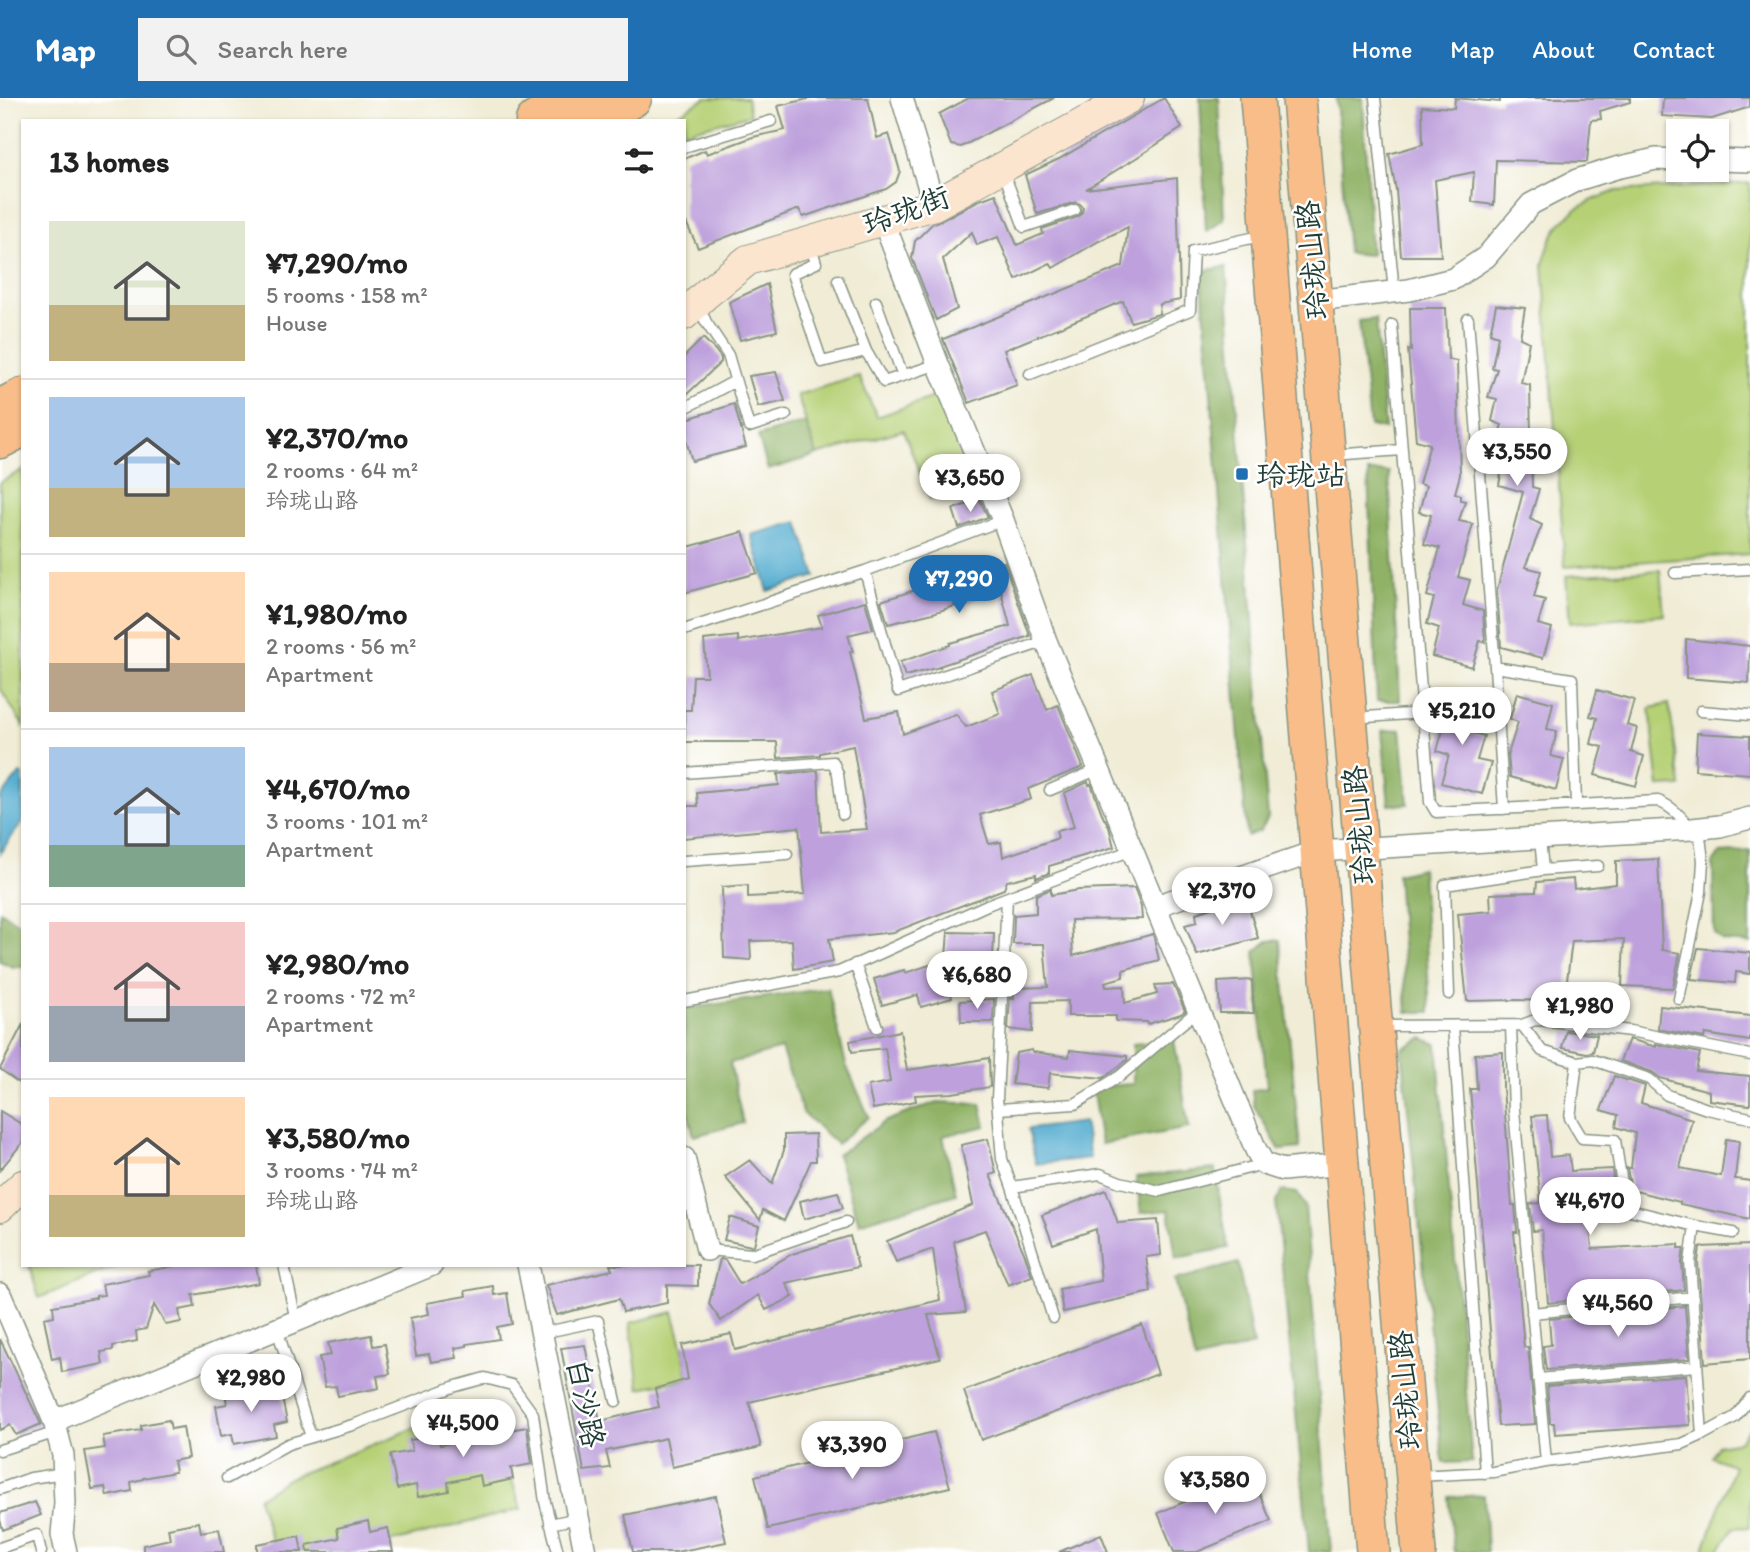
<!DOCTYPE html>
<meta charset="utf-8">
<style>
body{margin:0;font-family:Itim,"LXGW WenKai TC",sans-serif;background:#f2f2f2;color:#222;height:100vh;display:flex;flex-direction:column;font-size:26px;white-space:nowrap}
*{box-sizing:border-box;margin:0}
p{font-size:23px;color:#767676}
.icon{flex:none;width:38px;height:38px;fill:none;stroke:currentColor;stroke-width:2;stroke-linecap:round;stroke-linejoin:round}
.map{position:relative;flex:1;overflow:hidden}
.sheet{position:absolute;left:21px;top:21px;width:665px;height:1148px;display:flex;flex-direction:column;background:#fff;border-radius:0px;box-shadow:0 2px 5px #0004}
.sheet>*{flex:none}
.fabs{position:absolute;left:1666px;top:21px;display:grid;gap:14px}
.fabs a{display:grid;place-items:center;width:63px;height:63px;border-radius:0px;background:#fff;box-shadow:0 2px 5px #0004;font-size:35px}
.price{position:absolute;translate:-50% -60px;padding:0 16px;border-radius:24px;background:#fff;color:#222;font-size:23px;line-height:46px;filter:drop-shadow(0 2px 4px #0008)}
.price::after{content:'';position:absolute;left:50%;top:42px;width:21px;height:16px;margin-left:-10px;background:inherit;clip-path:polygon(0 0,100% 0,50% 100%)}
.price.selected{background:#1f6fb2;color:#fff}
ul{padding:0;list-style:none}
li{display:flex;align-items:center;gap:21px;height:175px;padding:0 28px}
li+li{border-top:2px solid #e0e0e0}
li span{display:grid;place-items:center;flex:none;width:196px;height:140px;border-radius:0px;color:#555}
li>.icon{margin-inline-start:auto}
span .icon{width:84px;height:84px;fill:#fffc;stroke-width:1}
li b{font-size:30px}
h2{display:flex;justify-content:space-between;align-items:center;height:84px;padding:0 28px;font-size:30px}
header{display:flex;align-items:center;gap:42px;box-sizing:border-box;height:98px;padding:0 35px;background:#1f6fb2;color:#fff}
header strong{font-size:33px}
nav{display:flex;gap:38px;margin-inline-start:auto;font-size:24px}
.search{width:490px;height:63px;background:#f2f2f2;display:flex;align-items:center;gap:18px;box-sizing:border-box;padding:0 24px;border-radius:0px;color:#767676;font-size:26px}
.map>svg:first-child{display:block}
.green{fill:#b5d075;stroke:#6a8654;stroke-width:2}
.forest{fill:#90b266;stroke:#58784d;stroke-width:2}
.water{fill:#52accf;stroke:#387482;stroke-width:2}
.building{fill:#bda0dc}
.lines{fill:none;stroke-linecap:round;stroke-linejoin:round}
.lane-casing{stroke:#889484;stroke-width:13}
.street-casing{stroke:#889484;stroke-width:24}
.secondary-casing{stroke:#889484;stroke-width:32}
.primary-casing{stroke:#889484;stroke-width:36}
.highway-casing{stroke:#889484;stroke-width:41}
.lane{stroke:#fff;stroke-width:10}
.street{stroke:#fff;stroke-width:21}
.secondary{stroke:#fce5cf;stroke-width:30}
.primary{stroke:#f8bd88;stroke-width:33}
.highway{stroke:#f8bd88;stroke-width:38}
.poi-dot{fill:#1f6fb2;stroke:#fff;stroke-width:2.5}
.labels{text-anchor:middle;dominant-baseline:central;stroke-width:5;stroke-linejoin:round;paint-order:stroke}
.street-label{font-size:30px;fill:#1f3d34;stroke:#fff}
.poi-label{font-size:30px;fill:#1f3d34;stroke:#fff;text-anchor:start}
</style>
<header>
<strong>Map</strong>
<div class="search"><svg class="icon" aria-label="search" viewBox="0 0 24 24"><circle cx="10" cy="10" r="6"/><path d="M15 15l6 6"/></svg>Search here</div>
<nav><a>Home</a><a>Map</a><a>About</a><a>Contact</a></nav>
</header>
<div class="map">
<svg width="1750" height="1454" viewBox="0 0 1750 1454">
<rect width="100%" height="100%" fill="#fff"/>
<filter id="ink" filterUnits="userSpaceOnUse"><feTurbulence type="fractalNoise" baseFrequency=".0143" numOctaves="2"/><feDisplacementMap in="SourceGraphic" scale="14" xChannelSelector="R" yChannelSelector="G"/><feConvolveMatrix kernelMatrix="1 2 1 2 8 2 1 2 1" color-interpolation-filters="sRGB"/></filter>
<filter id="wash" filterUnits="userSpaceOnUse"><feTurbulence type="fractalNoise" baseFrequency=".00686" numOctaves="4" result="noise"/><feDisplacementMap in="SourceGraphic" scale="28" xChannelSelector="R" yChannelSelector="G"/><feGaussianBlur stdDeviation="1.57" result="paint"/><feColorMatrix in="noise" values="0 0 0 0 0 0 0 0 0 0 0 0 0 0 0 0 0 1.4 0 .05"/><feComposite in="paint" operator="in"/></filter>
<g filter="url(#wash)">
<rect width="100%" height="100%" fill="#f0ecd5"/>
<path class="green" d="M706,0H747L750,17L684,34V23H666Z
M1750,85V456L1565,469L1543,166L1551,141L1560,126L1575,112L1593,102L1616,93Z
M859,278L877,319L939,297L977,386L930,401L903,332L817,357L797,297Z
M23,372V628L0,590V384Z
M1660,472L1664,517L1570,525L1566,478Z
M1669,606L1681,688L1659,689L1650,610Z
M29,1167H120L39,1200Z
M673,1214L682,1247L688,1281L639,1290L630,1225Z
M489,1307L521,1411L353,1454H275L258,1400L291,1379L458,1313Z
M1750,1329V1429L1733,1430L1718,1454H1703L1734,1368L1712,1359L1718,1347L1740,1343Z"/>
<path class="forest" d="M1200,0H1219L1224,121L1206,134Z
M1336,0H1363L1371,157L1348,155Z
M1226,169L1268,720L1260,733L1247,738L1201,173Z
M1376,221L1385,331L1370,328L1359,223Z
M806,324L817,357L768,372L758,338Z
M1368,374H1389L1400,603H1377Z
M1401,631L1408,706L1389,707L1382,633Z
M1750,753V845L1723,843L1714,836L1713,765L1720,755Z
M1422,770L1430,914H1407L1397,776Z
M0,813L23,828V868L13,869L0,863Z
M1280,842L1300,1050L1280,1052L1254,1008L1252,993L1267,989L1255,854L1268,843Z
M828,890L846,967L869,1019L837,1046L803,1015L781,951L730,965L743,1025L694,1038L684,1000V911Z
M1422,940L1437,946L1472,1364L1443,1365L1402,951Z
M1174,942L1189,1030L1101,1046L1092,989L1133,986V946Z
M937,1004L981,1006L986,1028L943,1038L956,1096L859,1125L837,1057L886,1023Z
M1215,1071L1228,1150L1176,1160L1169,1112L1141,1115L1136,1079Z
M1282,1093L1297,1095L1305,1108L1331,1454H1309L1276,1104Z
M1238,1165L1253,1247L1195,1263L1175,1182Z
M1484,1397L1487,1454H1454L1449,1399Z"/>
<path class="water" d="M798,424L816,478L768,493L751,437Z
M20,675L23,677V723L0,755V700Z
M1084,1024L1090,1060L1036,1066L1028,1031Z"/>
<g id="blocks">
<path class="building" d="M812,0H868L877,40L889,36L900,73L896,84L886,91L803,119L799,111L698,150L684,120V61L705,52L707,56L753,39L785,32L778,8Z
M969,0H1054L961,49L951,47L939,16Z
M1164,0L1182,30L1136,60L1086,91L1177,80L1180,202L1160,206L1159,216L1131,224L1123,203L1004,252L1017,287L969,305L943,241L1123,168L1128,129L1099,143L1053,170L1050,165L1016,182L998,139L977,147L972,134L943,161L957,211L936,222L912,160L915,143L932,126L942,122L977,103L996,96L1017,147L1043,136L1042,131L1078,119L1082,114L1083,110L1080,106L1076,104L1037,116L1025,77L1059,61Z
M1455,0L1500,4V0H1630V4L1600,13L1601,21L1591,22L1587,64L1496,62L1494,107L1472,104L1474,74L1435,82L1441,158H1401L1396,92L1389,56L1423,46L1422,8L1454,10Z
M1663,0H1750V9L1712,21L1662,18Z
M767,186L777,233L740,242L729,204Z
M1496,207L1525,210L1520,240L1529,244L1521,285L1530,287L1532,389L1539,391L1530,421L1542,427L1525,469L1541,473L1534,499L1545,502L1538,526L1552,530L1543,560L1501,549L1497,492L1523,394L1499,387L1502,371L1498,370L1504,349L1495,345L1502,327L1492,323L1497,301L1488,299L1497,271L1492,270L1498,238L1490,235Z
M1410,210H1446L1448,261L1457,263L1460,377L1455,395L1461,397V402L1465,403L1459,423L1473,426L1458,479L1470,482L1463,507L1483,513L1485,544L1480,543L1472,569L1432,558L1439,530L1427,526L1434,500L1427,498L1440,450L1424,446L1431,417L1419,414L1426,388L1419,386L1430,346L1416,342L1408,252L1411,253Z
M703,240L715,252L721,260V264L684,299V259Z
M776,274L785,303L758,309L749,278Z
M734,306L746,349L692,363L684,335V322Z
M980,402L988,419L959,430L953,411Z
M743,434L757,475L684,495V450Z
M1004,464L1030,538L939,568L940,569L905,578L900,564L950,547V545L1010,528L1001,493L933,515L888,526L881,503Z
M865,503L873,531L848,537L853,554H850L866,620L899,614L903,636L956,616L966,629L1000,616L992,593L1033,577L1047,612L1058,607L1083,669L1028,691L1031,701L980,717L989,746L1001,744L1003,759L1058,740L1056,733L1074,729L1064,695L1088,684L1089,687L1091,686L1104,721H1105L1109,729L1114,749L1049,768V775L1036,780V776L1007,783L1004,791L894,834L829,841L833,864L794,871L792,842L750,843L751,862L724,860L722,789L748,787V799L805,796L799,729L684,740V708H698L697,695L779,687L778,676L818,673L821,734L867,731L853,648L820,655V657L778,660L777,644H685L684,612H691L693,578H707L704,542L738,538V543L822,529L818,517Z
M1686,541L1750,548L1749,585L1686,580Z
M1597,592L1634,602L1627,627L1637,630L1631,654L1644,658L1636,688L1595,677L1603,649L1591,646L1597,620L1590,618Z
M1517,595L1553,605L1547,631L1557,633L1551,658L1564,661L1556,692L1510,679L1508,656L1518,624L1510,621Z
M1444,599L1480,609L1473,635L1484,638L1477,662L1491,665L1482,696L1441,685L1449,657L1437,653L1444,628L1437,625Z
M1697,635L1750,638V676L1695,672Z
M1658,761L1662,852L1680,855L1673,890L1622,888L1624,841L1572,843L1566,890L1614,899L1609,922L1570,918L1573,904L1517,902L1467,903L1458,816L1491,813L1490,796L1536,794L1537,784L1573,781L1574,791L1616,786V763Z
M1134,790L1141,809L1142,821L1071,822L1073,858L1153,836L1159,862L1123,872V879L1105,884L1106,889L1124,888L1125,905L1157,896L1155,887L1173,886L1185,913L1181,916L1148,926L1147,924L1116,923V918H1068V903L1033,904L1032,934L1008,931L1010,900L1014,901V890L1048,889L1044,846H1013L1014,817L1036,815V797L1051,791V797L1079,792Z
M1246,799L1258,840L1197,857L1185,827L1197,824L1196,815Z
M948,834L994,835L993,860L946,859Z
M1698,850L1750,855V876L1736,874L1735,885L1691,881Z
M942,863L952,900L921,909L918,897L882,907L874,881L904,872L905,875Z
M1252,882L1254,915H1220L1218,884Z
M994,901L993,924H961L960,903Z
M1660,908L1750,918V943L1705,936L1704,940L1658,931Z
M23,926V988L0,971Z
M900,933L907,972L949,966V967L989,960L990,989L952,995L915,997L916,1003L873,1011L868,988L890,984L885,950L852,954L850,943Z
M1566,933L1597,937L1593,954L1587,955L1562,950Z
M1629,941L1656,949V946L1700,955L1696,973L1750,978V1007L1709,1002V993L1660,980L1652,974L1620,963Z
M1032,952V954L1069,959L1070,952L1127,958V962L1103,980L1050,975L1048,990L1012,986L1016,955Z
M1503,954V990L1512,1107H1515L1517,1134H1514L1524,1249H1528L1535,1326L1498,1328L1470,991H1477L1475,956Z
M1614,978L1645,988L1641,1005L1692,1021L1680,1070L1721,1078L1726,1041L1739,1043L1735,1081L1750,1083V1121L1680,1106V1104L1631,1092L1627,1070H1631L1635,1035L1616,1029L1618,1017L1601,1012Z
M0,1013L23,1027V1044L0,1072Z
M1547,1017L1550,1059L1569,1057L1571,1073L1612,1071L1614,1088H1613L1614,1093L1586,1095L1592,1151L1679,1146V1150H1684L1682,1164L1684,1192L1548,1205L1542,1132L1533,1133L1530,1106L1541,1105L1532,1018Z
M815,1036L816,1063H811L784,1123L763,1112L760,1122L725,1079L750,1062L772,1086L784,1052V1037Z
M988,1041L996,1075L990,1077L1025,1157L1032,1178L1008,1187L985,1132L954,1143L966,1214L928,1217L940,1260L749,1304L761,1349L672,1369L666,1340L606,1353L610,1370L584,1373L561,1250L585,1247L600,1323L659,1309L655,1291L688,1281L682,1247L731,1236L735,1252L940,1202L933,1151L896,1164L887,1143L973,1107L961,1047Z
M1106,1092L1118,1125L1158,1122L1161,1157L1146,1159L1151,1194L1063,1214L1059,1191L1101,1183L1096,1131L1053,1146L1042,1117Z
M838,1094L843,1110L804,1121L800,1103Z
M730,1119L759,1128L754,1147L751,1148L724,1142Z
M850,1138L858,1169L786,1185L793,1199L766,1212L758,1197L721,1223L709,1206L720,1161L725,1162L740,1186L792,1156Z
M1750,1147V1261L1705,1265L1698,1164L1700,1149Z
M180,1167H256L259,1185L193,1197L195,1209L179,1212L181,1224L166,1227L154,1207L146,1231L136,1233L137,1243L113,1248V1252L101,1254L103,1266L62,1274L60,1259L52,1261L44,1220L54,1218L53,1208L96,1200V1198L104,1197L102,1186L149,1177L148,1173Z
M610,1167H698V1188L667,1187V1205L623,1214L619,1201L557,1217L546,1187L612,1172Z
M493,1188L494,1197L507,1195L512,1226L497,1229L499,1241L467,1246V1248L455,1250L457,1260L431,1264L429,1256L416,1258L410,1220L429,1216L427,1205L466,1198L465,1193Z
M1685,1208L1689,1261L1546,1272L1543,1248L1551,1247L1549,1221Z
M1142,1227L1158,1276L981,1342L964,1293Z
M371,1237L373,1248L385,1246L390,1276L377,1278L379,1290L338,1298L336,1288L325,1289L319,1259L331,1257L328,1245Z
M0,1241L41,1326L16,1337L10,1327L0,1332Z
M1686,1277L1690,1327L1555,1336L1554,1325H1550L1547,1288Z
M267,1285L270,1297L281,1295L287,1324L274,1327L276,1338L234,1346L232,1336L221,1338L216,1308L227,1306L225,1293Z
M169,1322L171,1331L183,1329L188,1360L173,1363L175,1374L143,1380V1381L131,1384L132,1393L107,1398L105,1389L92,1391L85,1353L105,1350L103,1338L141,1332V1327Z
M507,1322L509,1332L527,1329L532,1366L511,1370L513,1381L482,1388L480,1377L448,1384L449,1393L418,1399L416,1387L397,1391L390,1357L412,1353L410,1342L438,1337L440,1347L478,1339L476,1328Z
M934,1334L950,1389L768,1431L755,1378Z
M1251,1376L1271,1423L1197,1454H1174L1158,1415Z
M716,1398L726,1444L676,1454H633L625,1417Z
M35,1404L41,1417L3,1432L0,1422V1415Z
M368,1423L370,1434L388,1430L393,1454H308L307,1447L339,1440L337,1430Z
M199,1424L201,1434L219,1431L224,1454H143V1447L170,1441L168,1430Z
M1101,1436L1108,1454H1059Z
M299,1438L302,1454H257V1446Z"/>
</g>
</g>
<g filter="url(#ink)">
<use href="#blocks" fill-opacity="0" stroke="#889484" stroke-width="2"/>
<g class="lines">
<defs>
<path id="lane" d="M1375,0L1394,194
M684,49L771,23
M1002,70L1024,129L1075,112
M810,146L816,165L792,176L822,264L866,253L884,284L938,266
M838,182L866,253
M876,204L903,278
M698,207L706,224L728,257L749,329L786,317
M1468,221L1495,569L1504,711
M1392,227L1430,704L1436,714L1658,703C1673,709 1681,719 1692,731
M1030,276L1190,212L1193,153L1265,137
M685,310L735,283
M1332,357L1402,352
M865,473L898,593L1046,543
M1675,475L1750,471
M684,532L865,473L1003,422
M1495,569L1572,581L1576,707
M1701,613L1750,617
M1352,620L1423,615
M684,675L833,664L838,676L843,716
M1050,692L1099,671
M1540,741L1543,772
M684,763L787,756
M1007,800L997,1001L1002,1061L1012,1089L1100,1076L1120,1084L1160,1093L1264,1066
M855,866L877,929
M1449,896L1445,787L1543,772L1598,768
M1679,901L1701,794L1703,763L1699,730
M684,903L839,874L987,807L1132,752
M1522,927L1542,953L1577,964L1593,962L1649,981L1667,997L1707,1011L1750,1020
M1379,928L1522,927L1535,922L1550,923L1630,933L1750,957
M1453,928L1485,1375
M1511,928L1514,1012L1546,1364
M1577,964L1570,1020L1582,1040L1615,1042L1626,1111L1695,1128
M998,1011L1075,1006L1120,978L1198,912
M1012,1089L1053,1220
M707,1152L752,1156L846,1124
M284,1167L296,1223
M1532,1215L1693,1199
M277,1231L311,1339
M542,1235L598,1223L616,1303
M1538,1281L1697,1268
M1702,1337L1690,1164L1695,1128L1733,1135
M0,1352L57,1334
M1417,1378L1493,1374L1546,1364L1682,1346L1702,1337L1735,1319L1750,1300
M227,1380L288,1346L356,1326L453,1289L485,1280L512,1287L533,1316L545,1404L558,1454
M0,1391L31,1380L64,1375
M550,1426L578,1420
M0,1450L37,1437L41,1454"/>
<path id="street" d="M902,0L934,107
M1717,62L1750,63
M883,122L938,266L1003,422L1046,543L1256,1052L1264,1066L1283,1072L1342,1066
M1316,203L1409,192L1453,181L1486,159L1531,106L1577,82L1616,70L1656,61L1678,62
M1156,808L1317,753L1692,731L1720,728L1750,720
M684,1060L707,1152
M528,1167L585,1454
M0,1196L54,1323L63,1357L65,1405L62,1436L66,1454
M54,1323L432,1167"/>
<path id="secondary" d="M684,217L706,196L748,162L934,107L1129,0
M0,1109L23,1087"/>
<path id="primary" d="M1257,0L1373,1454
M1299,0L1419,1454"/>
<path id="highway" d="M535,23L576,0
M591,23L632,0
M0,311L23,299
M0,341L23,329"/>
</defs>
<use href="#lane" class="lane-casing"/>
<use href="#street" class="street-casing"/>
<use href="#secondary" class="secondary-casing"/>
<use href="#primary" class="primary-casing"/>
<use href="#highway" class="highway-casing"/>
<use href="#lane" class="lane"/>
<use href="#street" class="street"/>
<use href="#secondary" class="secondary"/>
<use href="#primary" class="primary"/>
<use href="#highway" class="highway"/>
</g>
</g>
<rect class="poi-dot" x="1235" y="369" width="14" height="14" rx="3.5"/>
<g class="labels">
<g class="street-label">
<text transform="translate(906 112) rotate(-20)">玲珑街</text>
<text transform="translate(1312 162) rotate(-95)">玲珑山路</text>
<text transform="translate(1359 727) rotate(-95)">玲珑山路</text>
<text transform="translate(1405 1292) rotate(-95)">玲珑山路</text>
<text transform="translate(586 1305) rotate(79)">白沙路</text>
</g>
<g class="poi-label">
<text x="1256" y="376">玲珑站</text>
</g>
</g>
</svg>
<div class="fabs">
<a><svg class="icon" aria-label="locate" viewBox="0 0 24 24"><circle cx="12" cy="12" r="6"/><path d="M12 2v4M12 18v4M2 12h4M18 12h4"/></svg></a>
</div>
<b class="price" style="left:1517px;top:390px">¥3,550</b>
<b class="price" style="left:970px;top:416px">¥3,650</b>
<b class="price selected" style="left:959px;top:517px">¥7,290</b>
<b class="price" style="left:1462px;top:649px">¥5,210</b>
<b class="price" style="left:1222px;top:829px">¥2,370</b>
<b class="price" style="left:977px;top:913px">¥6,680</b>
<b class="price" style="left:1580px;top:944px">¥1,980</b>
<b class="price" style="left:1590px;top:1139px">¥4,670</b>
<b class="price" style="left:1618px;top:1241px">¥4,560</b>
<b class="price" style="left:251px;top:1316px">¥2,980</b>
<b class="price" style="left:463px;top:1361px">¥4,500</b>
<b class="price" style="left:852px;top:1383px">¥3,390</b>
<b class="price" style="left:1215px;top:1418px">¥3,580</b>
<section class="sheet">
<h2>13 homes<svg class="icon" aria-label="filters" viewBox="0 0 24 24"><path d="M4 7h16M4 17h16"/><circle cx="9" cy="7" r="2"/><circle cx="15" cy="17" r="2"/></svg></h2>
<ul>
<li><span style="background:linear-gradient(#dfe7d0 60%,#c2b280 0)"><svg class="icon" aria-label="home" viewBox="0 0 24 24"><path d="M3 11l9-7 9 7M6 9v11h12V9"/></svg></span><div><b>¥7,290/mo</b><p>5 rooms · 158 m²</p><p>House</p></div></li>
<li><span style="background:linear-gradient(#a9c7e8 65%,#c2b280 0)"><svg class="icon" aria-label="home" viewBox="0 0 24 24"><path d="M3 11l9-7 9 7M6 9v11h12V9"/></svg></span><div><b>¥2,370/mo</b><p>2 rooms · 64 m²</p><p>玲珑山路</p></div></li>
<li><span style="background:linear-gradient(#ffd9b3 65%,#b9a48a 0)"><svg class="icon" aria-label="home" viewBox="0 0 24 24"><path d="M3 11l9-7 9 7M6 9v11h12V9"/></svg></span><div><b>¥1,980/mo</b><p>2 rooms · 56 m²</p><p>Apartment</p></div></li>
<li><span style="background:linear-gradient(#a9c7e8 70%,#7fa58c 0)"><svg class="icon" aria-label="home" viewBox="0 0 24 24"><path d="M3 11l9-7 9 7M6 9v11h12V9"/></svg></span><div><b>¥4,670/mo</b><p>3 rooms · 101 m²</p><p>Apartment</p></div></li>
<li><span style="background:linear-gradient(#f6c9c9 60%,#9aa5b1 0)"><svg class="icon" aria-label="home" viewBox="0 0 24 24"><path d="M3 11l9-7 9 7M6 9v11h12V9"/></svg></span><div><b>¥2,980/mo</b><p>2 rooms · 72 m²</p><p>Apartment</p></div></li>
<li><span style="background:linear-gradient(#ffd9b3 70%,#c2b280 0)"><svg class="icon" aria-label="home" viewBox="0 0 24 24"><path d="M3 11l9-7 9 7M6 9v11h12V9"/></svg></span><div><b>¥3,580/mo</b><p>3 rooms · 74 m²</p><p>玲珑山路</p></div></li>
</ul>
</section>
</div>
